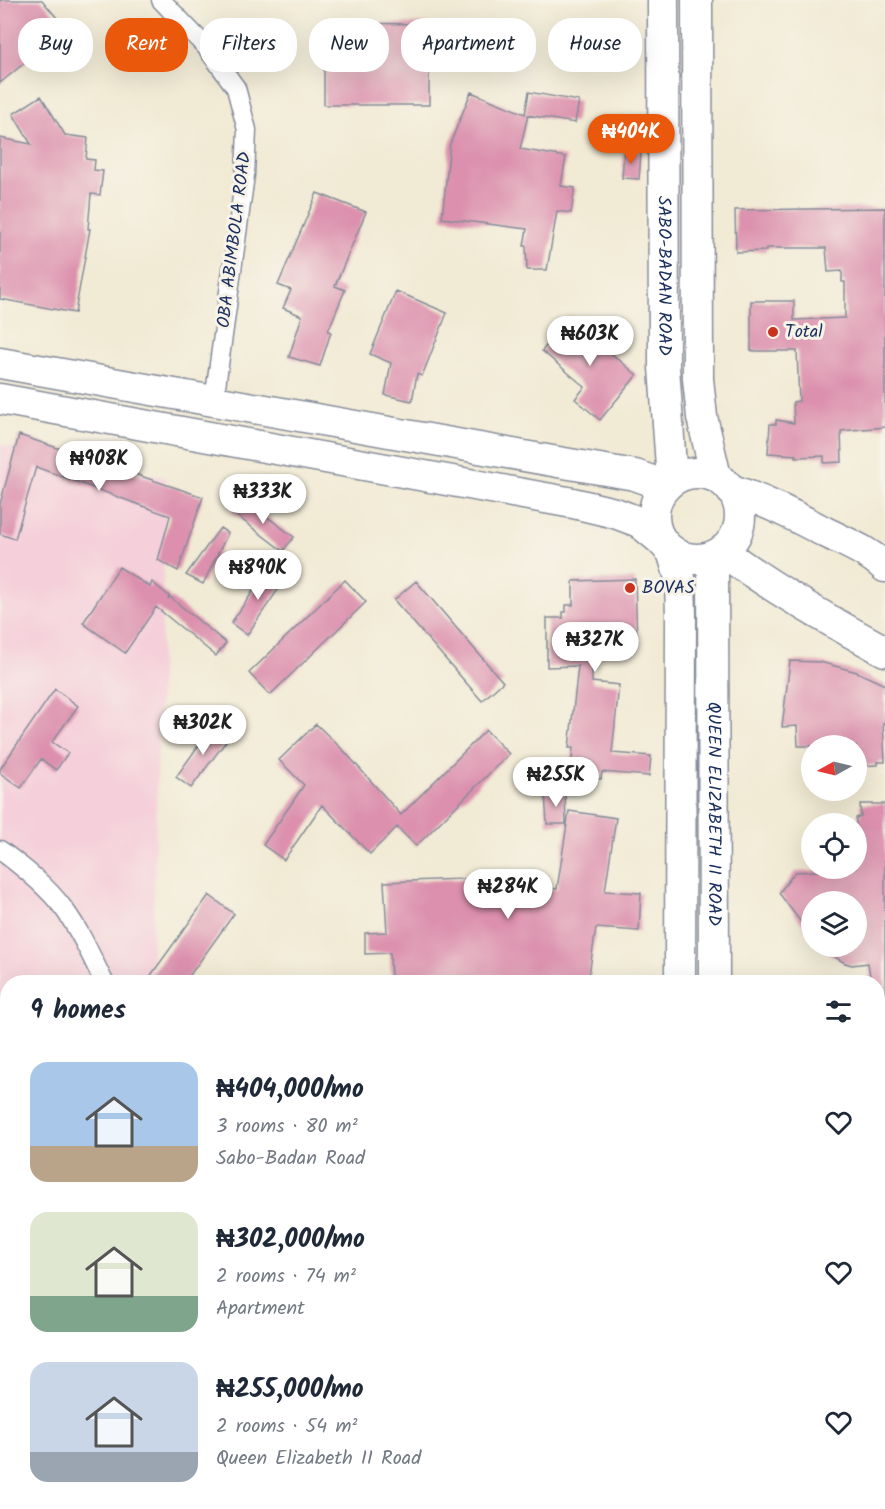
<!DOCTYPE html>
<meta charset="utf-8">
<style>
body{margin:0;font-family:Kalam,sans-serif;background:#f6f6f7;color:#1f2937;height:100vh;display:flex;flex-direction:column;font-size:22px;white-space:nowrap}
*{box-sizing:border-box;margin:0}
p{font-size:20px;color:#747a83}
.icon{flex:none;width:33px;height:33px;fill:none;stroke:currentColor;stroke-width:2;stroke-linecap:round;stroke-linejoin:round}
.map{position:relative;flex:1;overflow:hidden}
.details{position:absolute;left:0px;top:975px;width:885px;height:534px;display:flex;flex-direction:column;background:#fff;border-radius:24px 24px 0 0;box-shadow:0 6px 24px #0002}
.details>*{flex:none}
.banner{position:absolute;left:18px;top:18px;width:849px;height:54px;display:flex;gap:12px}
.needle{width:39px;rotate:262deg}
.controls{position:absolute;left:801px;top:735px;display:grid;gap:12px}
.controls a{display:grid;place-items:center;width:66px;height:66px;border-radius:50%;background:#fff;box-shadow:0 6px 24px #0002;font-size:30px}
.price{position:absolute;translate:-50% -51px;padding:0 14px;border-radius:21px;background:#fff;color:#222;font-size:20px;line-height:39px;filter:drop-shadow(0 2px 3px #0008)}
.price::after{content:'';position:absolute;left:50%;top:36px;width:18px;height:14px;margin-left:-9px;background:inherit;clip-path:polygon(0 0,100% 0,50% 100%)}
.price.selected{background:#ea580c;color:#fff}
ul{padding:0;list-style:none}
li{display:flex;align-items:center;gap:18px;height:150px;padding:0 30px}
li span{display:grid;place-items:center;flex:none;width:168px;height:120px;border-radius:18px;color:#555}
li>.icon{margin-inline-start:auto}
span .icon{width:72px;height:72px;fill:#fffc;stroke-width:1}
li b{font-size:26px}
h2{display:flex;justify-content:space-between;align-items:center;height:72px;padding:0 30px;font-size:26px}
.tag{padding:0 21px;border-radius:24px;background:#fff;box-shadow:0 6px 24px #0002;font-size:21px;line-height:54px}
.tag.selected{background:#ea580c;color:#fff}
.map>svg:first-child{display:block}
.built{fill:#f5cfda}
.building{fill:#dc90ad}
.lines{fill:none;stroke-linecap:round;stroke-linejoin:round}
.minor-casing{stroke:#868c99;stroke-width:21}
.trunk-casing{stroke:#868c99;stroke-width:33}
.minor{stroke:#fff;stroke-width:18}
.trunk{stroke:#fff;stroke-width:30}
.poi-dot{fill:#c8321e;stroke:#f7f3e8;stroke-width:2}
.labels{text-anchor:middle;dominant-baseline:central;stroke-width:6;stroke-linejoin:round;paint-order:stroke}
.street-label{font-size:18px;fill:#1b2f5e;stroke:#f7f3e8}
.poi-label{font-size:18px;fill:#1b2f5e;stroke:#f7f3e8;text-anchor:start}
</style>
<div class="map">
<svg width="885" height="1509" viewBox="0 0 885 1509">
<rect width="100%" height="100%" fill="#f7f3e8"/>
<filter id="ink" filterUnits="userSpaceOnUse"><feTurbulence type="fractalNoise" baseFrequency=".0167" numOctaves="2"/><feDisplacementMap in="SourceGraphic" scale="12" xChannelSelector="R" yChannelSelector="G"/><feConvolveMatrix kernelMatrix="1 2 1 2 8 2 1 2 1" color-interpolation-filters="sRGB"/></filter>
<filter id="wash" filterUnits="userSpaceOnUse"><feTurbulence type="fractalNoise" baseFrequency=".008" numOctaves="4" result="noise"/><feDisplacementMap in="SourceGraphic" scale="24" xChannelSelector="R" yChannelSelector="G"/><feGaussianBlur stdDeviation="1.35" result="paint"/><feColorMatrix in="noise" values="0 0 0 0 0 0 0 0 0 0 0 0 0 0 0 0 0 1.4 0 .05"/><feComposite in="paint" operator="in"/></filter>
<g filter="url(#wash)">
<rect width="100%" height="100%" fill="#f1ead4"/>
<path class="built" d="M0,445L166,478L151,982H8V1502H121V1509H0Z"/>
<g id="blocks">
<path class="building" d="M0,0H42L66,29L0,83Z
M324,23L429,24V105H324Z
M471,92L525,114L529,92L579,101L575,123L527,115H528L520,149L566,157L561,186L575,188L571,213L557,211L547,270H527L526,246H524L527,229L442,218L450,144Z
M41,96L65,135L88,138L86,159L95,160L94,170L103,171L100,195L91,194L88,229H90L75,313L0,299V138L31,144L13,114Z
M624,151L641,152L639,179L622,178Z
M317,193L366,212L335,286L345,290L328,331L331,332L320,366L289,357L302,316L283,308L291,290L278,285Z
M885,208V427L841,431L842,462L824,463V456L796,457V455L768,453L770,424H776V420L794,423L793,402L799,401L797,351H751V301H794V320L845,318V282H842V271L828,272L826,248H766V251L736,252L735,210Z
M396,291L447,313L422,376L417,374L412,401L385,395L391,363L370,354Z
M571,316L601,341L599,343L637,375L600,420L575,399L585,387L542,351Z
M19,435L203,497L178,571L158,560L170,516L36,467L15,539L0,534V504Z
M242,498L294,537L283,551L232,512Z
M220,528L228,533L203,584L186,575Z
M119,567L150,587L152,582L169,596L168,599L170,597L226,643L216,656L156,607L125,653L83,623Z
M270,567L286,578L247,635L231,623Z
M635,579L637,641L592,642V682L619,685L612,753L651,756L649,776L602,772L601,779L570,777L573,748H569L578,666L547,667V618H563V612H566V605H573V581Z
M345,580L366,602L270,695L249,673Z
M416,581L503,682L482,701L394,600Z
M790,661L820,662L857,672L885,685V723H883L885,762H878V765L856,766V746H798L797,726L782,727Z
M55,689L78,706L52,742L68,753L56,770L41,759L21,788L0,773V769Z
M214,724L230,736L191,788L176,777Z
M316,724L345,752L401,815L486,730L509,754L416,846L397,827L370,854L322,805L284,860L263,845L304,785L279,760Z
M565,792L566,824H547L545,793Z
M860,804H885V1008L878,1009V982H871L868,963L852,965L845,963L816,946H856V902H812V937L779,893L795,872L819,871V868H856V818L861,816Z
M569,811L616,818L605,891L641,893L639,931L596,928L588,982H391L390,953L365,954V933L387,932L384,882L513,877V884L557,889Z
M209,895L234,914L185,982H146Z"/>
</g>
</g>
<g filter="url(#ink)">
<use href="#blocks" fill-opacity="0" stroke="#868c99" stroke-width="1.5"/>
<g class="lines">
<defs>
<path id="minor" d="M161,0L207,48L236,88L247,130L245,175L214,401
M0,850C23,867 47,886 64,909C81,932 92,958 104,982
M0,1407L8,1390
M295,1502L306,1509"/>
<g id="trunk">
<path id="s1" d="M663,0L664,367L672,481"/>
<path d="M697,0L698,379L702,417L716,477"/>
<path d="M0,363L558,462L635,475L666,486"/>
<path d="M0,399L573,503L615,513L639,522L662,541"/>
<circle cx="697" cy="516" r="43"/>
<path d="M732,490C766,501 794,516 825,532C847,543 868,551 885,567"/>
<path d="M672,551L680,578L681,616L680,982"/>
<path d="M722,551C773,589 829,621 885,651"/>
<path id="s2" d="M713,556L714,982"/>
<path d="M715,1502V1509"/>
<path d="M680,1509V1502"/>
</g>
</defs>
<use href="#minor" class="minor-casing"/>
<use href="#trunk" class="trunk-casing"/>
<use href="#minor" class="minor"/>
<use href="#trunk" class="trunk"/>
</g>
</g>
<g class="poi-dot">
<circle cx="773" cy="332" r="6"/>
<circle cx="630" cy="588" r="6"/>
</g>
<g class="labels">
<g class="street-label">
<text transform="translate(235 240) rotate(-83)">OBA ABIMBOLA ROAD</text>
<text stroke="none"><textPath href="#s1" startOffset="276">SABO-BADAN ROAD</textPath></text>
<text stroke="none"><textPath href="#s2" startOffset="258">QUEEN ELIZABETH II ROAD</textPath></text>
</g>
<g class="poi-label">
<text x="785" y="332">Total</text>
<text x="642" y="588">BOVAS</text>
</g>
</g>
</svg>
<div class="controls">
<a><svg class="needle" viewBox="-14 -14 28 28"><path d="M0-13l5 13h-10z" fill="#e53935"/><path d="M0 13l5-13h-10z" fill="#747a83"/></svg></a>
<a><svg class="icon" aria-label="locate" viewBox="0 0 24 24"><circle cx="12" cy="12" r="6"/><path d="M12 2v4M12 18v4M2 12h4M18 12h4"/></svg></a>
<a><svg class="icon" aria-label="layers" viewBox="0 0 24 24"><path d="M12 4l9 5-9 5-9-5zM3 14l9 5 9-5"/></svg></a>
</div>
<b class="price selected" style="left:631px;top:165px">₦404K</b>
<b class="price" style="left:590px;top:367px">₦603K</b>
<b class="price" style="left:99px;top:492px">₦908K</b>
<b class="price" style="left:263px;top:525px">₦333K</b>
<b class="price" style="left:258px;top:601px">₦890K</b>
<b class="price" style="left:595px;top:673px">₦327K</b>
<b class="price" style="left:203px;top:756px">₦302K</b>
<b class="price" style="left:556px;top:808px">₦255K</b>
<b class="price" style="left:508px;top:920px">₦284K</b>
<div class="banner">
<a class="tag">Buy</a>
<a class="tag selected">Rent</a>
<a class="tag">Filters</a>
<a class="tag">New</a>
<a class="tag">Apartment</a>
<a class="tag">House</a>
</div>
<section class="details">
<h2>9 homes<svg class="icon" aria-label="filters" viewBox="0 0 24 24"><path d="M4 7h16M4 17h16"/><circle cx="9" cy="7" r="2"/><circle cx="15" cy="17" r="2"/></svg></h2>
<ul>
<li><span style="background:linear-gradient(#a9c7e8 70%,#b9a48a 0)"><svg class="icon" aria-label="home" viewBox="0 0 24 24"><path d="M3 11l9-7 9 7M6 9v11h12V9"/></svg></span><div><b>₦404,000/mo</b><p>3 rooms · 80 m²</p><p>Sabo-Badan Road</p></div><svg class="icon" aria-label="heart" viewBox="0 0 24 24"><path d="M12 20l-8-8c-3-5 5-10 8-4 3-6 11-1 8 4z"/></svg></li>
<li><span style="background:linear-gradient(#dfe7d0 70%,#7fa58c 0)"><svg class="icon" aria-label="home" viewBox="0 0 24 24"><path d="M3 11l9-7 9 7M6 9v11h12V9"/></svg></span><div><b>₦302,000/mo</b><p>2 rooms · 74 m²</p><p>Apartment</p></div><svg class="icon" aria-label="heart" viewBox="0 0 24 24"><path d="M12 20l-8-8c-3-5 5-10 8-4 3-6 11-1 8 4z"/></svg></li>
<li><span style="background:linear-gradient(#c9d6e8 75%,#9aa5b1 0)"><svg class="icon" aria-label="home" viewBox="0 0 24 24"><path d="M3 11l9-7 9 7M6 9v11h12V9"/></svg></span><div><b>₦255,000/mo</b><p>2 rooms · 54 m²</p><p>Queen Elizabeth II Road</p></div><svg class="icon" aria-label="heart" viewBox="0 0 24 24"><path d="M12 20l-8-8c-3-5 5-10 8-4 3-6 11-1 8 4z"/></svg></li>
</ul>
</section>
</div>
